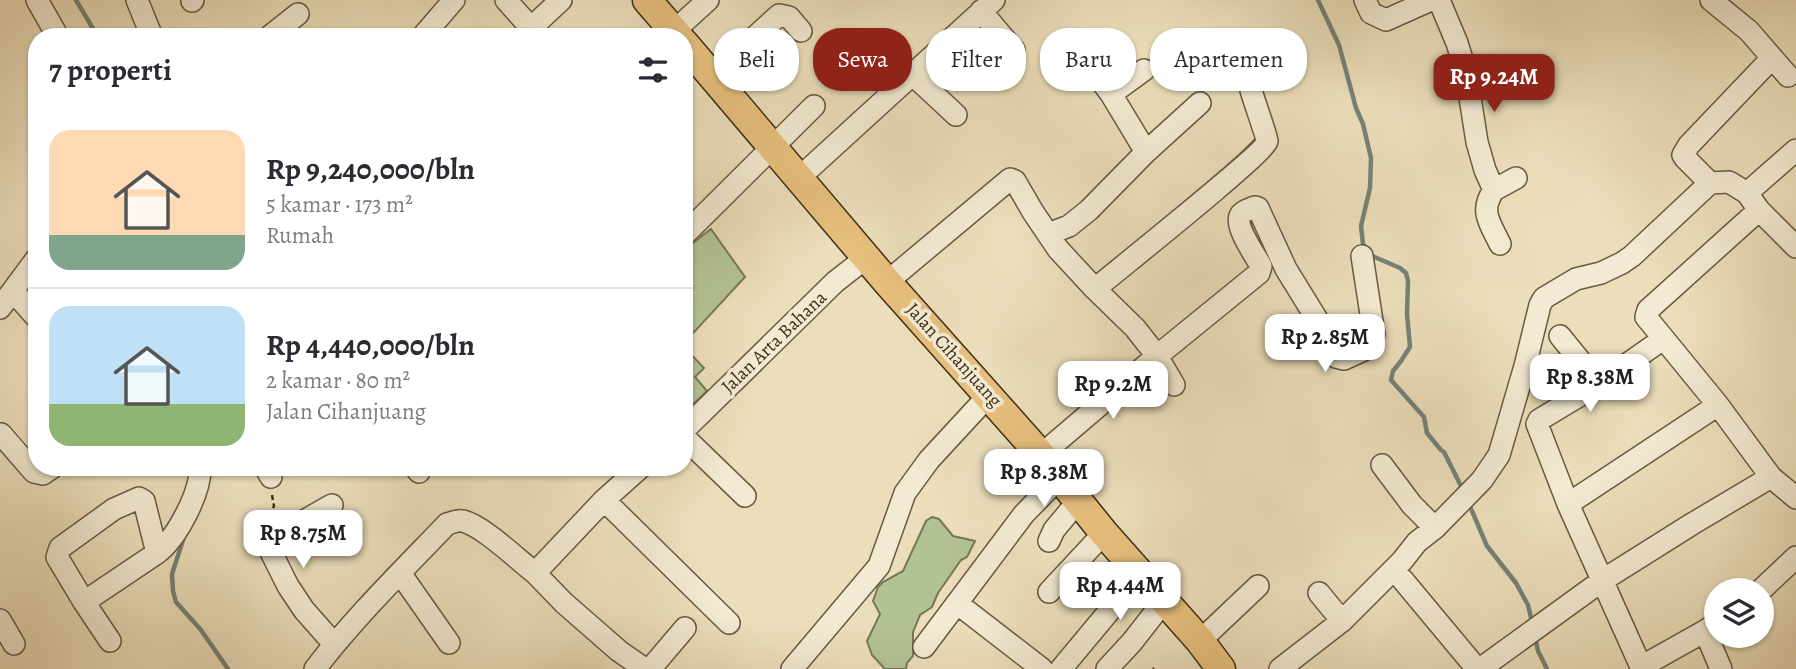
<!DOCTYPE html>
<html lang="id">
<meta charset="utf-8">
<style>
body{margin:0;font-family:Alegreya,serif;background:#f7f7f7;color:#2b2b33;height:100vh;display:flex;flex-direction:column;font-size:26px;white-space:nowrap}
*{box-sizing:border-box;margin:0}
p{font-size:23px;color:#7c7c81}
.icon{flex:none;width:38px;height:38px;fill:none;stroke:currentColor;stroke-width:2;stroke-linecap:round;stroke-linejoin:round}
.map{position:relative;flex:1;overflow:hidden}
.drawer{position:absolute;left:28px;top:28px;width:665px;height:448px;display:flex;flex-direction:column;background:#fff;border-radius:28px;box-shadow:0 2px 5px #0004}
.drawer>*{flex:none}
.top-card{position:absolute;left:714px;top:28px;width:665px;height:63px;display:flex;gap:14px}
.fabs{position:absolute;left:1704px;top:578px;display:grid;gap:14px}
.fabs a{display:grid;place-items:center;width:70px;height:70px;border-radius:50%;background:#fff;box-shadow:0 2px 5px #0004;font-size:35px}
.price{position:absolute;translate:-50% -60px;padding:0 16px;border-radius:14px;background:#fff;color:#222;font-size:23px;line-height:46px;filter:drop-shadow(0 2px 4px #0008)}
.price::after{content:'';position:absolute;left:50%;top:42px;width:21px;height:16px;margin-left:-10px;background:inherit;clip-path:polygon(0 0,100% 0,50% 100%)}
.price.active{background:#8f2418;color:#fff}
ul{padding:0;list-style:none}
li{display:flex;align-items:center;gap:21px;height:175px;padding:0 21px}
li+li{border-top:2px solid #e1e1e2}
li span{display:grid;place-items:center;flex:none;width:196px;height:140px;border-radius:21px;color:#555}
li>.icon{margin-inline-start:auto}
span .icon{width:84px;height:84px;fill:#fffc;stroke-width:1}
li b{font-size:30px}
h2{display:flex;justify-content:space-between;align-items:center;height:84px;padding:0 21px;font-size:30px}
.tag{padding:0 24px;border-radius:28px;background:#fff;box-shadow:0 2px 5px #0004;font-size:24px;line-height:63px}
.tag.active{background:#8f2418;color:#fff}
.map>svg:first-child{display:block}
.green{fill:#b3c293;stroke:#787856;stroke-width:2}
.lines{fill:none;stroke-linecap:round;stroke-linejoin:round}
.stream{stroke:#758276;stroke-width:4.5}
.minor-casing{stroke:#695940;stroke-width:24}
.major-casing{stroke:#3e2d18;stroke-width:31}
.path{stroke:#3e2d18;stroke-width:2.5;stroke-dasharray:5 3.5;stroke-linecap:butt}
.minor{stroke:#f2ead2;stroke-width:21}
.major{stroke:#e6bf7d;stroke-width:28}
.labels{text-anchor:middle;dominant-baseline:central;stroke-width:7;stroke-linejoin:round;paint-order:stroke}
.street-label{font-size:19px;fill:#3e2d18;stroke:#f2ead2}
</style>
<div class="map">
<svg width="1796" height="669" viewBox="0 0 1796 669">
<rect width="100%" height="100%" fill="#ebdeba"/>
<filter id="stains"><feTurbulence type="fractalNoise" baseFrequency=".00286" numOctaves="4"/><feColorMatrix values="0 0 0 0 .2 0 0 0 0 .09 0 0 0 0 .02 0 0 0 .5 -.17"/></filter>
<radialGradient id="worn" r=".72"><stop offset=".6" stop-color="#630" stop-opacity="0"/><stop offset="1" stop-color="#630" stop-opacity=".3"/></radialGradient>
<path class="green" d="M711,229L745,277L684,343V250Z
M684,347L704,368L695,377L707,391L684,413Z
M932,517L939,519L953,536L975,541L967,557L961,560L938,593L932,607L920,615L913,632V656L907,663L906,669H885L872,655L867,641L880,614L873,601L878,587L883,582L903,571L926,521Z"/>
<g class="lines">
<path class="stream" d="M76,0L98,37
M1318,0L1339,45L1356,108L1363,124L1371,158L1370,188L1361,226L1363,244L1370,255L1400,268L1406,273L1408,281L1407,314L1410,347L1401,361L1393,371L1391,380L1424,417L1427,433L1441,450L1444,452L1463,490
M209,477L211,467
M1469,504L1487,546L1516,583L1528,605L1532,622
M184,537L172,574L173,591L176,602L201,630L228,669
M1535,637L1538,651L1547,669"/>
<defs>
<path id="minor" d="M37,0L58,37
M137,0L152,37
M506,0L531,28L561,0
M1365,0L1371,13L1386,20L1431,0
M1439,0L1457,43L1466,72L1477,142L1485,170L1494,190C1479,211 1490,223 1500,244
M1711,0L1749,31L1788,76
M192,1L193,0
M981,11L1014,50
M674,31L708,0
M269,37L298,14
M422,37L454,0
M1098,41L1088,53L1087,60L1091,67L1111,94L1146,152
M912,74L956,115
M712,76L779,15L789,17L801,31
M1111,94L1144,70
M1796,150L1747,193L1759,210L1796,247
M799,178L994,0
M1494,190L1516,178
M1747,193L1729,182L1710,183L1685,158L1683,155L1689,145L1772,58
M1759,210L1648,310L1646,317L1718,405L1771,477L1796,498
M1048,234L1069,226L1089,210L1146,152L1200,103
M684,235L814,106
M887,282L1010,179L1015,181L1033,212L1058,249L1095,289
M13,291L37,318
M0,308L37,258
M1560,336L1599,384
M1174,385L1157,356L1135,328L1095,289C1115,272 1265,153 1267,141C1267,137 1253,98 1251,90
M684,430L835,282L867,257
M1,434L34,472L43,474L53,467
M684,437L745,496
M1041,455L1157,356L1259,273L1261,266C1255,255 1235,227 1240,216C1242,211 1250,209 1255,207L1258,208L1286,269L1318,321L1336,357L1344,359L1368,348L1374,334L1362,256
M1382,465L1412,505L1435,528
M265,467L271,477
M415,467L419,472
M604,500L729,623
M1568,504L1718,405
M332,505L272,539L270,544V550L288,586L304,610L334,644
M1049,541L1054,530L1078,501
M157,553L144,501L139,498L114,509L60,548L57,557L84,602L157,553C177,538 201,492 200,467
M400,573L449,643
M535,573L564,603L619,651L642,667L651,668L685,628
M1402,579L1477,669
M1761,590L1796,557
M1049,592L1104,533
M1319,593L1342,621
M84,602L110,641
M958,604L1042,669
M0,620L14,644
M1705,631L1721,669
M1200,641L1258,586
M924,647L1024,514L1060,477
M1641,667L1705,631L1717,623
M315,669C355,617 402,571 447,524C453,522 457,520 463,521C483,526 517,559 535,573L604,500L641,467
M792,669L879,566L905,493L929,460L989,395
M1061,669L1141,573
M1107,669L1132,642L1164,601
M1280,669L1342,621L1402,561L1417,542L1435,528L1482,480L1499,455L1525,366L1540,305L1544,298L1576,279L1601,273L1622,263L1632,256L1710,183
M1480,669L1603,580L1692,524L1771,477
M1642,669L1568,504L1537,424L1539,420L1599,384L1663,339"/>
<path id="major" d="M647,0L679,37
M684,43L887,282L1041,455L1104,533L1200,641L1221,669"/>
</defs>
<use href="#minor" class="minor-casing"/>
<use href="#major" class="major-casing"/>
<path class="path" d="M272,495L274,506L271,513L273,519
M1153,669L1154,668"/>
<use href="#minor" class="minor"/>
<use href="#major" class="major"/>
</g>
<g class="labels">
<g class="street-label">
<text transform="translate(774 342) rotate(-44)">Jalan Arta Bahana</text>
<text transform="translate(954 355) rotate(48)">Jalan Cihanjuang</text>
</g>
</g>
<rect width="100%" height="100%" filter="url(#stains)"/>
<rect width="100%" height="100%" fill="url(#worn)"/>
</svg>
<div class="fabs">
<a><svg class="icon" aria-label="layers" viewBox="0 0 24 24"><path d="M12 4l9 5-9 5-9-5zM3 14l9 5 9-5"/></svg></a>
</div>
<b class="price active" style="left:1494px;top:114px">Rp 9.24M</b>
<b class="price" style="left:1325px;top:374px">Rp 2.85M</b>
<b class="price" style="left:1590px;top:414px">Rp 8.38M</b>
<b class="price" style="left:1113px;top:421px">Rp 9.2M</b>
<b class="price" style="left:1044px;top:509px">Rp 8.38M</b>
<b class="price" style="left:303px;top:570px">Rp 8.75M</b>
<b class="price" style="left:1120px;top:622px">Rp 4.44M</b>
<div class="top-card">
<a class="tag">Beli</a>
<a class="tag active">Sewa</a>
<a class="tag">Filter</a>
<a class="tag">Baru</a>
<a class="tag">Apartemen</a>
</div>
<section class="drawer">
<h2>7 properti<svg class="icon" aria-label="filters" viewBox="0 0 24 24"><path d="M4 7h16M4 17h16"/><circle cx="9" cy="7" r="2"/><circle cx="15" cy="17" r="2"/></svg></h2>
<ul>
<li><span style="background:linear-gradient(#ffd9b3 75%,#7fa58c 0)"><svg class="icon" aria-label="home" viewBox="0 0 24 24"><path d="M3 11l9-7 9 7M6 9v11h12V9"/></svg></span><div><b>Rp 9,240,000/bln</b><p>5 kamar · 173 m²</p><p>Rumah</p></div></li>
<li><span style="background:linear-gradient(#bfe0f5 70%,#8fb573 0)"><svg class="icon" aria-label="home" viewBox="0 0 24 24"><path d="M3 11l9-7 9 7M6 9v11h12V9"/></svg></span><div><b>Rp 4,440,000/bln</b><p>2 kamar · 80 m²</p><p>Jalan Cihanjuang</p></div></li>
</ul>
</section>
</div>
